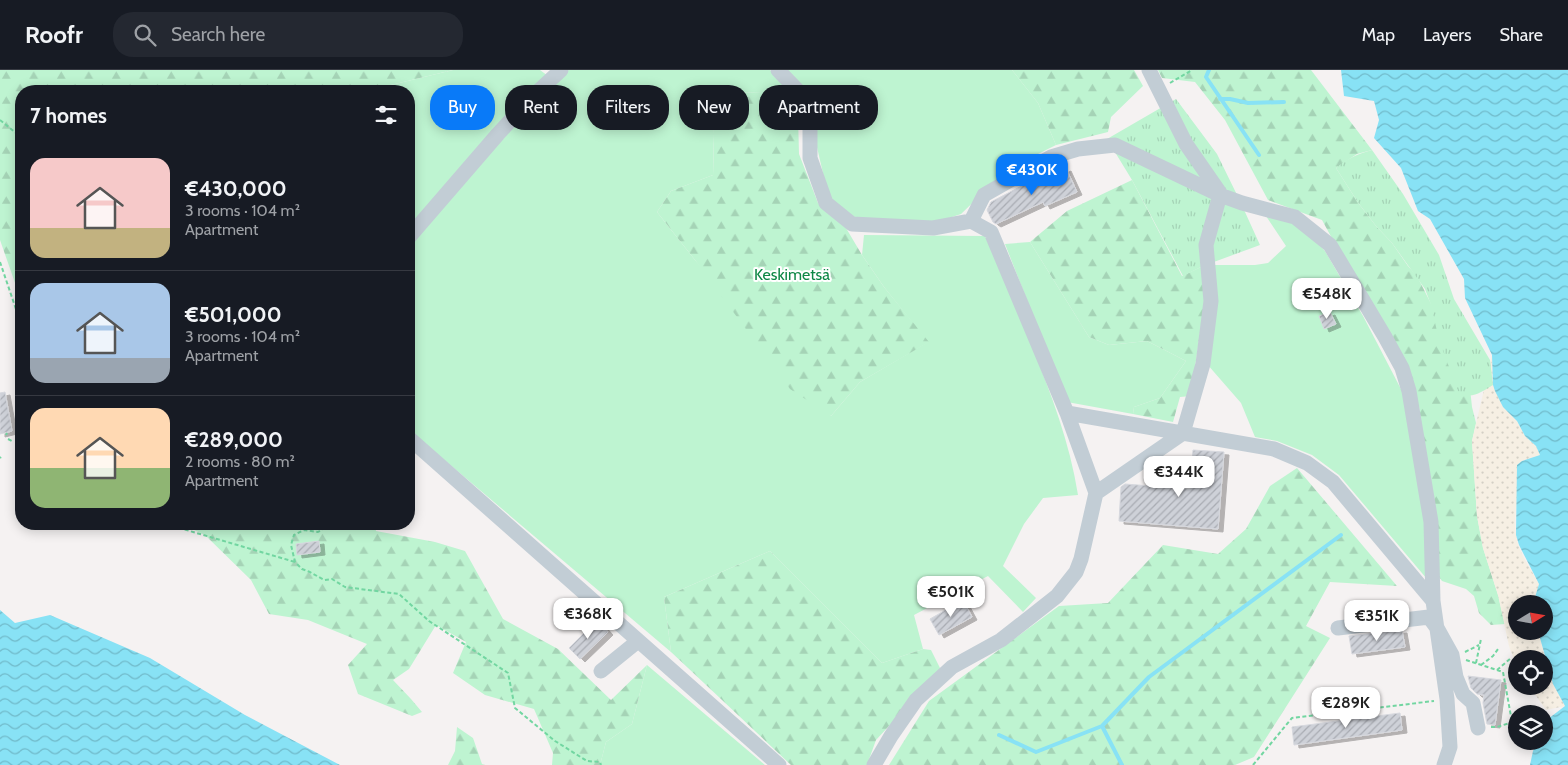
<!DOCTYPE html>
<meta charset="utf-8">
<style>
body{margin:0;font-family:Cabin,sans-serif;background:#242831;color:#f1f3f6;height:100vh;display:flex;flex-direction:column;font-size:19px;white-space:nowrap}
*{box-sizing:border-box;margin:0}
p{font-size:16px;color:#9ea1a6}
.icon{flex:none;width:28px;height:28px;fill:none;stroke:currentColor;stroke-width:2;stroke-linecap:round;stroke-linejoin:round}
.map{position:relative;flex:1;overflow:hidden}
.drawer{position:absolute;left:15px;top:15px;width:400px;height:445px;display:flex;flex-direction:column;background:#171b24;border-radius:20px;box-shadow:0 2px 12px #0003}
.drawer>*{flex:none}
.hud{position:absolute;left:430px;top:15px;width:475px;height:45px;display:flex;gap:10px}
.needle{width:32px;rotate:79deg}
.tools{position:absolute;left:1508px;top:525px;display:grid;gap:10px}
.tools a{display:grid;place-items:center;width:45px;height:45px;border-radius:50%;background:#171b24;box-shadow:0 2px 12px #0003;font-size:25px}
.price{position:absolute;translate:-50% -42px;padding:0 11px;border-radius:10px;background:#fff;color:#222;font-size:16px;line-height:32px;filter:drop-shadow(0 1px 2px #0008)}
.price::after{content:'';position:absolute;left:50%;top:30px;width:15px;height:11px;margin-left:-8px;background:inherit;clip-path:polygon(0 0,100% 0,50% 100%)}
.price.selected{background:#097af8;color:#fff}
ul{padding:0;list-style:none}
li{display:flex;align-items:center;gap:15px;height:125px;padding:0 15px}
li+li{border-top:1px solid #363941}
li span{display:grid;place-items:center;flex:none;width:140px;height:100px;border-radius:15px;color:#555}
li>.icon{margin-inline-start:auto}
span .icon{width:60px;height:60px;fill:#fffc;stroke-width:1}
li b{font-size:21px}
h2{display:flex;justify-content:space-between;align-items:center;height:60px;padding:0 15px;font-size:21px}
.pill{padding:0 18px;border-radius:20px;background:#171b24;box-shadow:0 2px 12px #0003;font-size:18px;line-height:45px}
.pill.selected{background:#097af8;color:#fff}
header{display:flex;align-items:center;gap:30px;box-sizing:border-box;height:70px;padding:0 25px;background:#171b24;border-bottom:1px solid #363941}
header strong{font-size:24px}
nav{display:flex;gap:28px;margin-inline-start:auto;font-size:18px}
.search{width:350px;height:45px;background:#242831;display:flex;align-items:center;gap:12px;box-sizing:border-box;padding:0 18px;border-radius:20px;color:#9ea1a6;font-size:19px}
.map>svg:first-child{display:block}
.grass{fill:#bef4d1}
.forest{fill:url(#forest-firs)}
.sand{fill:url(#sand-dots)}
.park{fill:url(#park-tufts)}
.water{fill:url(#water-waves)}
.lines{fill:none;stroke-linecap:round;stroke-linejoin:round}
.stream{stroke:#88e2f5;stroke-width:4}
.building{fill:url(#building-hatch);stroke:#d6d8de;filter:url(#shadow)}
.path{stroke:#72d6a1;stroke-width:2;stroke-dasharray:4 2.5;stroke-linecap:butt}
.minor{stroke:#c2cdd5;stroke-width:15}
.labels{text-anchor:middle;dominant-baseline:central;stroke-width:4;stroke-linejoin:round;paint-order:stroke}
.park-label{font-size:16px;fill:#0e8746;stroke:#fff}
</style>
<header>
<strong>Roofr</strong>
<div class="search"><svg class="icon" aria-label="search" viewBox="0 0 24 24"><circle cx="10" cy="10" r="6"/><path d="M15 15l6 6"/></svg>Search here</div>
<nav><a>Map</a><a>Layers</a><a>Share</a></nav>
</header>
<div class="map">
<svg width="1568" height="695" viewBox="0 0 1568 695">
<defs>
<pattern id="forest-firs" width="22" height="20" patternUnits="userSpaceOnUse" patternTransform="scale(1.25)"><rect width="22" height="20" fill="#bef4d1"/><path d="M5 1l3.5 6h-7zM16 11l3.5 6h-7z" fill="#a5d3b6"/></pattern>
<pattern id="sand-dots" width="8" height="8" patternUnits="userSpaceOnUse" patternTransform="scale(1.25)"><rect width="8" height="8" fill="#f6efe3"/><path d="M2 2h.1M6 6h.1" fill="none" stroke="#d4cfc5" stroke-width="1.8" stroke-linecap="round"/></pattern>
<pattern id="park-tufts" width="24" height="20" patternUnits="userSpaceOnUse" patternTransform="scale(1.25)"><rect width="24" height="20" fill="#bef4d1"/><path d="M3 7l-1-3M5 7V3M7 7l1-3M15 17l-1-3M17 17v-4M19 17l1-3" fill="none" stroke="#a5d3b6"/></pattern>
<pattern id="water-waves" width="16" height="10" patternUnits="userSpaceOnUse" patternTransform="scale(1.25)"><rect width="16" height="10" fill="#88e2f5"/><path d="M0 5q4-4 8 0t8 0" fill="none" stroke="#71baca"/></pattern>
<pattern id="building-hatch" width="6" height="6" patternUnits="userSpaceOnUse" patternTransform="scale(1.25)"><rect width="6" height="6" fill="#ced1d8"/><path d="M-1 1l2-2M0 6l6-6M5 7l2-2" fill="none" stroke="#a9acb3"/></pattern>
<filter id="shadow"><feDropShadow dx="5" dy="3" stdDeviation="0" flood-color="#0004"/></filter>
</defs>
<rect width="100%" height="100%" fill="#f5f2f2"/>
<path class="grass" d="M453,0H540L548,6L409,165V21H366Z
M569,0H770L800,33L798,45L771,22L713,23L714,64L713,105L671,121L657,142L695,190L831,346L860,312L928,272L884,217L862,185L864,165L985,166C1002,202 1017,239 1032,276C1051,324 1070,373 1078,425L1043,428L1024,454L1003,496L1036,528L1023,542L988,506L914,545L923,579L882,593L770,481L664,527L671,582L409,360V174L562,3Z
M784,0H1012L1038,33L1056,75L1024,91L992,114L961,144L934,153L860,151L829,129L816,73L811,27Z
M1266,146L1302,156L1325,181L1363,246L1403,323L1425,453L1427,509L1339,405L1312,385L1277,371L1255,367L1241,333L1207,294L1212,195H1255L1268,193L1286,176Z
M1030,172L1089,267L1109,275L1147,271L1186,291L1160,328L1134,337L1133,344L1067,332L1005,174Z
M647,595L765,695H600L606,672L632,654Z"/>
<path class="forest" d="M0,0H453L366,21H21V230L0,170Z
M1012,0H1134L1143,16L1111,47L1108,62L1056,75L1038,33Z
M1158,0H1311L1372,80L1357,84L1336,98L1359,134L1376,156L1392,173L1408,196L1417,206L1469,309L1472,337L1476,353L1472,371L1477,446L1483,478L1498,525L1505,554L1491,555L1479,543L1474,526L1466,519L1442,511L1439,507L1419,336L1334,172L1322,150L1268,130L1225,50L1195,12L1162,8Z
M771,22L798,45L799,84L818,133L846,158L862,185L884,217L929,272L860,312L831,346L790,319L695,190L657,142L671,121L713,105L714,68L713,23Z
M1132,110L1182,206L1203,196L1205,227L1191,326L1180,327L1173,352L1133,344L1134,337L1160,328L1186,291L1147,271L1109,275L1089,267L1030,172L1067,141Z
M1297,398L1397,516L1330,512L1306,556L1330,568L1254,687L1235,695H889L929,631L1059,536L1108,533L1163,475L1218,484L1246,459L1270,416Z
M181,454H375L376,461L435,472L465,481L503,549L558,579L611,630L647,595L632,654L606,672L600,695H552L553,683L534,639L485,625L453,603L466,572L436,555L409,599L393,610L411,629L422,642L412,646L358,624L348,595L367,574L308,550L269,544L251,510L205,465Z
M770,481L882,593L923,579L931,580L941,600L876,670L867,695H791L671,582L664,527Z
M457,657L473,668L482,694L485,695H448L455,681Z"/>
<path class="sand" d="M1492,285L1493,315L1503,337L1517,351L1525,366L1536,376L1540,385L1522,391C1520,413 1513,442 1516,465C1518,482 1531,499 1539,514L1533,534H1516V561H1538L1553,614L1565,636L1546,640L1529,616H1544V589H1516V595L1509,576L1498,525L1483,478L1477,446L1472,371Z"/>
<path class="park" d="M1176,29L1217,84L1240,131L1260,175L1203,196L1183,206L1132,110L1107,69Z
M1372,80L1403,124L1439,185L1454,229L1490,290L1493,315C1481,322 1470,331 1458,321L1439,270L1431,235L1425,219L1392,173L1376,156L1359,134L1336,98C1348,88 1358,84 1372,80Z"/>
<path class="water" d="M1341,0H1568V695H1530L1533,681L1538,671H1544V652L1565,636L1553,614L1538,561H1544V534H1533L1539,514L1519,475L1516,465L1517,395L1522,391L1540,385L1536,376L1525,366L1517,351L1503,337L1495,321L1493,315L1492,285L1465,228L1464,209L1430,149L1418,141L1401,98L1374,68L1379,50L1374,31L1344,26Z
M0,540L15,553L50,545L150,588L245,645L340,695H0Z"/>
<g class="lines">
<path class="stream" d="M1209,0L1206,7L1259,85
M1220,29H1230L1248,33L1284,32
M1102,656L1122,695
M999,665L1036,682L1102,656L1149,607L1341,465"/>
</g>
<path class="building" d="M1066,98L1077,122L1045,136L1043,132L996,154L993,152L987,140L991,132L1033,110L1034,113Z
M1330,242L1336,254L1324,259L1319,246Z
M5,322L12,361L0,364V323Z
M1193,380L1224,382L1218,459L1119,451L1121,417L1125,414L1190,419Z
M319,471L320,482L297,485L296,474Z
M963,530L972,547L939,565L930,549Z
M599,552L608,562L580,589L569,578L589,558L591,560Z
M1402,560L1405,577L1352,584L1349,566Z
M1468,606L1501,610L1495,655L1487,654L1483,633L1484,625L1477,624L1471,618Z
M1400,643L1402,660L1294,675L1292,657Z"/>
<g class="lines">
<path class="path" d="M1170,13L1192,0
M0,50L21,67
M0,192L21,254
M6,365L7,363
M8,369L12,371
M0,388L1,387
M166,454L295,492
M331,454L318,462L304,460L294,465L291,475L295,492L302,499L310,502L324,510L332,509L345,517L399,524L429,551L508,603L515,638L555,671L587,691L600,692L601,695
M1465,582L1479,575
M1466,590L1503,602L1512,652
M1476,593L1481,569
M1481,595L1493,586L1498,579
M1497,600L1511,588
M1491,657H1497L1516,651
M1253,695L1292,648L1434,631"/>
<path class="minor" d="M778,0L803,26L810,57V88L826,133L852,154L933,158L971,151L991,162L1067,343L1096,423
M1149,0L1186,74L1220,123
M971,151L984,125L1051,87L1078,79L1115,75L1220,125L1242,133L1295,147L1330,175L1385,267L1402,298L1409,321L1431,452L1433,531
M409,167L498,64L532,27L561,0
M1067,343L1274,379L1307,393L1333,412L1433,531L1447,629L1450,677L1444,695
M409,368L779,695
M1338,558L1429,547L1437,558L1452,585L1456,607L1463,624L1473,633L1478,658
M601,601L638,571
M874,695L891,666L916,630L952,597L1001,570L1057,526L1076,502L1081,489L1096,423L1183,363L1203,294L1211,231L1206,175L1220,125"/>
</g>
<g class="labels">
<g class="park-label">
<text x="792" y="204">Keskimetsä</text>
</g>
</g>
</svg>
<div class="tools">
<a><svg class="needle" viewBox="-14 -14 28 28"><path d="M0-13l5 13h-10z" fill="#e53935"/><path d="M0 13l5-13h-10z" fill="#9ea1a6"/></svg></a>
<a><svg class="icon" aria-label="locate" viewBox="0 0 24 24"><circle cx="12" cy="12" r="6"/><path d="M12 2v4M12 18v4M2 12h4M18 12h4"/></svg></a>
<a><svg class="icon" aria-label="layers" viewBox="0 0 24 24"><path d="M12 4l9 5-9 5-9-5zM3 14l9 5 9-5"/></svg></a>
</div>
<b class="price selected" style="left:1032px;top:126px">€430K</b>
<b class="price" style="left:1327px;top:250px">€548K</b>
<b class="price" style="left:1179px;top:428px">€344K</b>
<b class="price" style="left:951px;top:548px">€501K</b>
<b class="price" style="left:588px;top:570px">€368K</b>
<b class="price" style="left:1377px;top:572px">€351K</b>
<b class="price" style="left:1346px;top:659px">€289K</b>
<div class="hud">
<a class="pill selected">Buy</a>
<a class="pill">Rent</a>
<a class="pill">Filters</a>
<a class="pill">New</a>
<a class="pill">Apartment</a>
</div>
<section class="drawer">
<h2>7 homes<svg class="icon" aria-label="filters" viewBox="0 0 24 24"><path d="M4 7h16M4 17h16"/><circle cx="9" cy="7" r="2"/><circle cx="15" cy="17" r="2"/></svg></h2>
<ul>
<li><span style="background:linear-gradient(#f6c9c9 70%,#c2b280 0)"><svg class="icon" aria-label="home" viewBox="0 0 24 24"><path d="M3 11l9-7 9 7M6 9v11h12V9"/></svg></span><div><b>€430,000</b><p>3 rooms · 104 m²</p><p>Apartment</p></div></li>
<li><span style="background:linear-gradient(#a9c7e8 75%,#9aa5b1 0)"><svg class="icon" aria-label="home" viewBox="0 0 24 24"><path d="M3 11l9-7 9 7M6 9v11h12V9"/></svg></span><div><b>€501,000</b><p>3 rooms · 104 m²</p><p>Apartment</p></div></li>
<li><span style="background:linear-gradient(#ffd9b3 60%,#8fb573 0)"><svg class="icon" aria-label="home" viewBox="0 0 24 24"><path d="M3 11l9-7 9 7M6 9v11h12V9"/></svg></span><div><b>€289,000</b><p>2 rooms · 80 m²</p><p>Apartment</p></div></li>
</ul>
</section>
</div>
